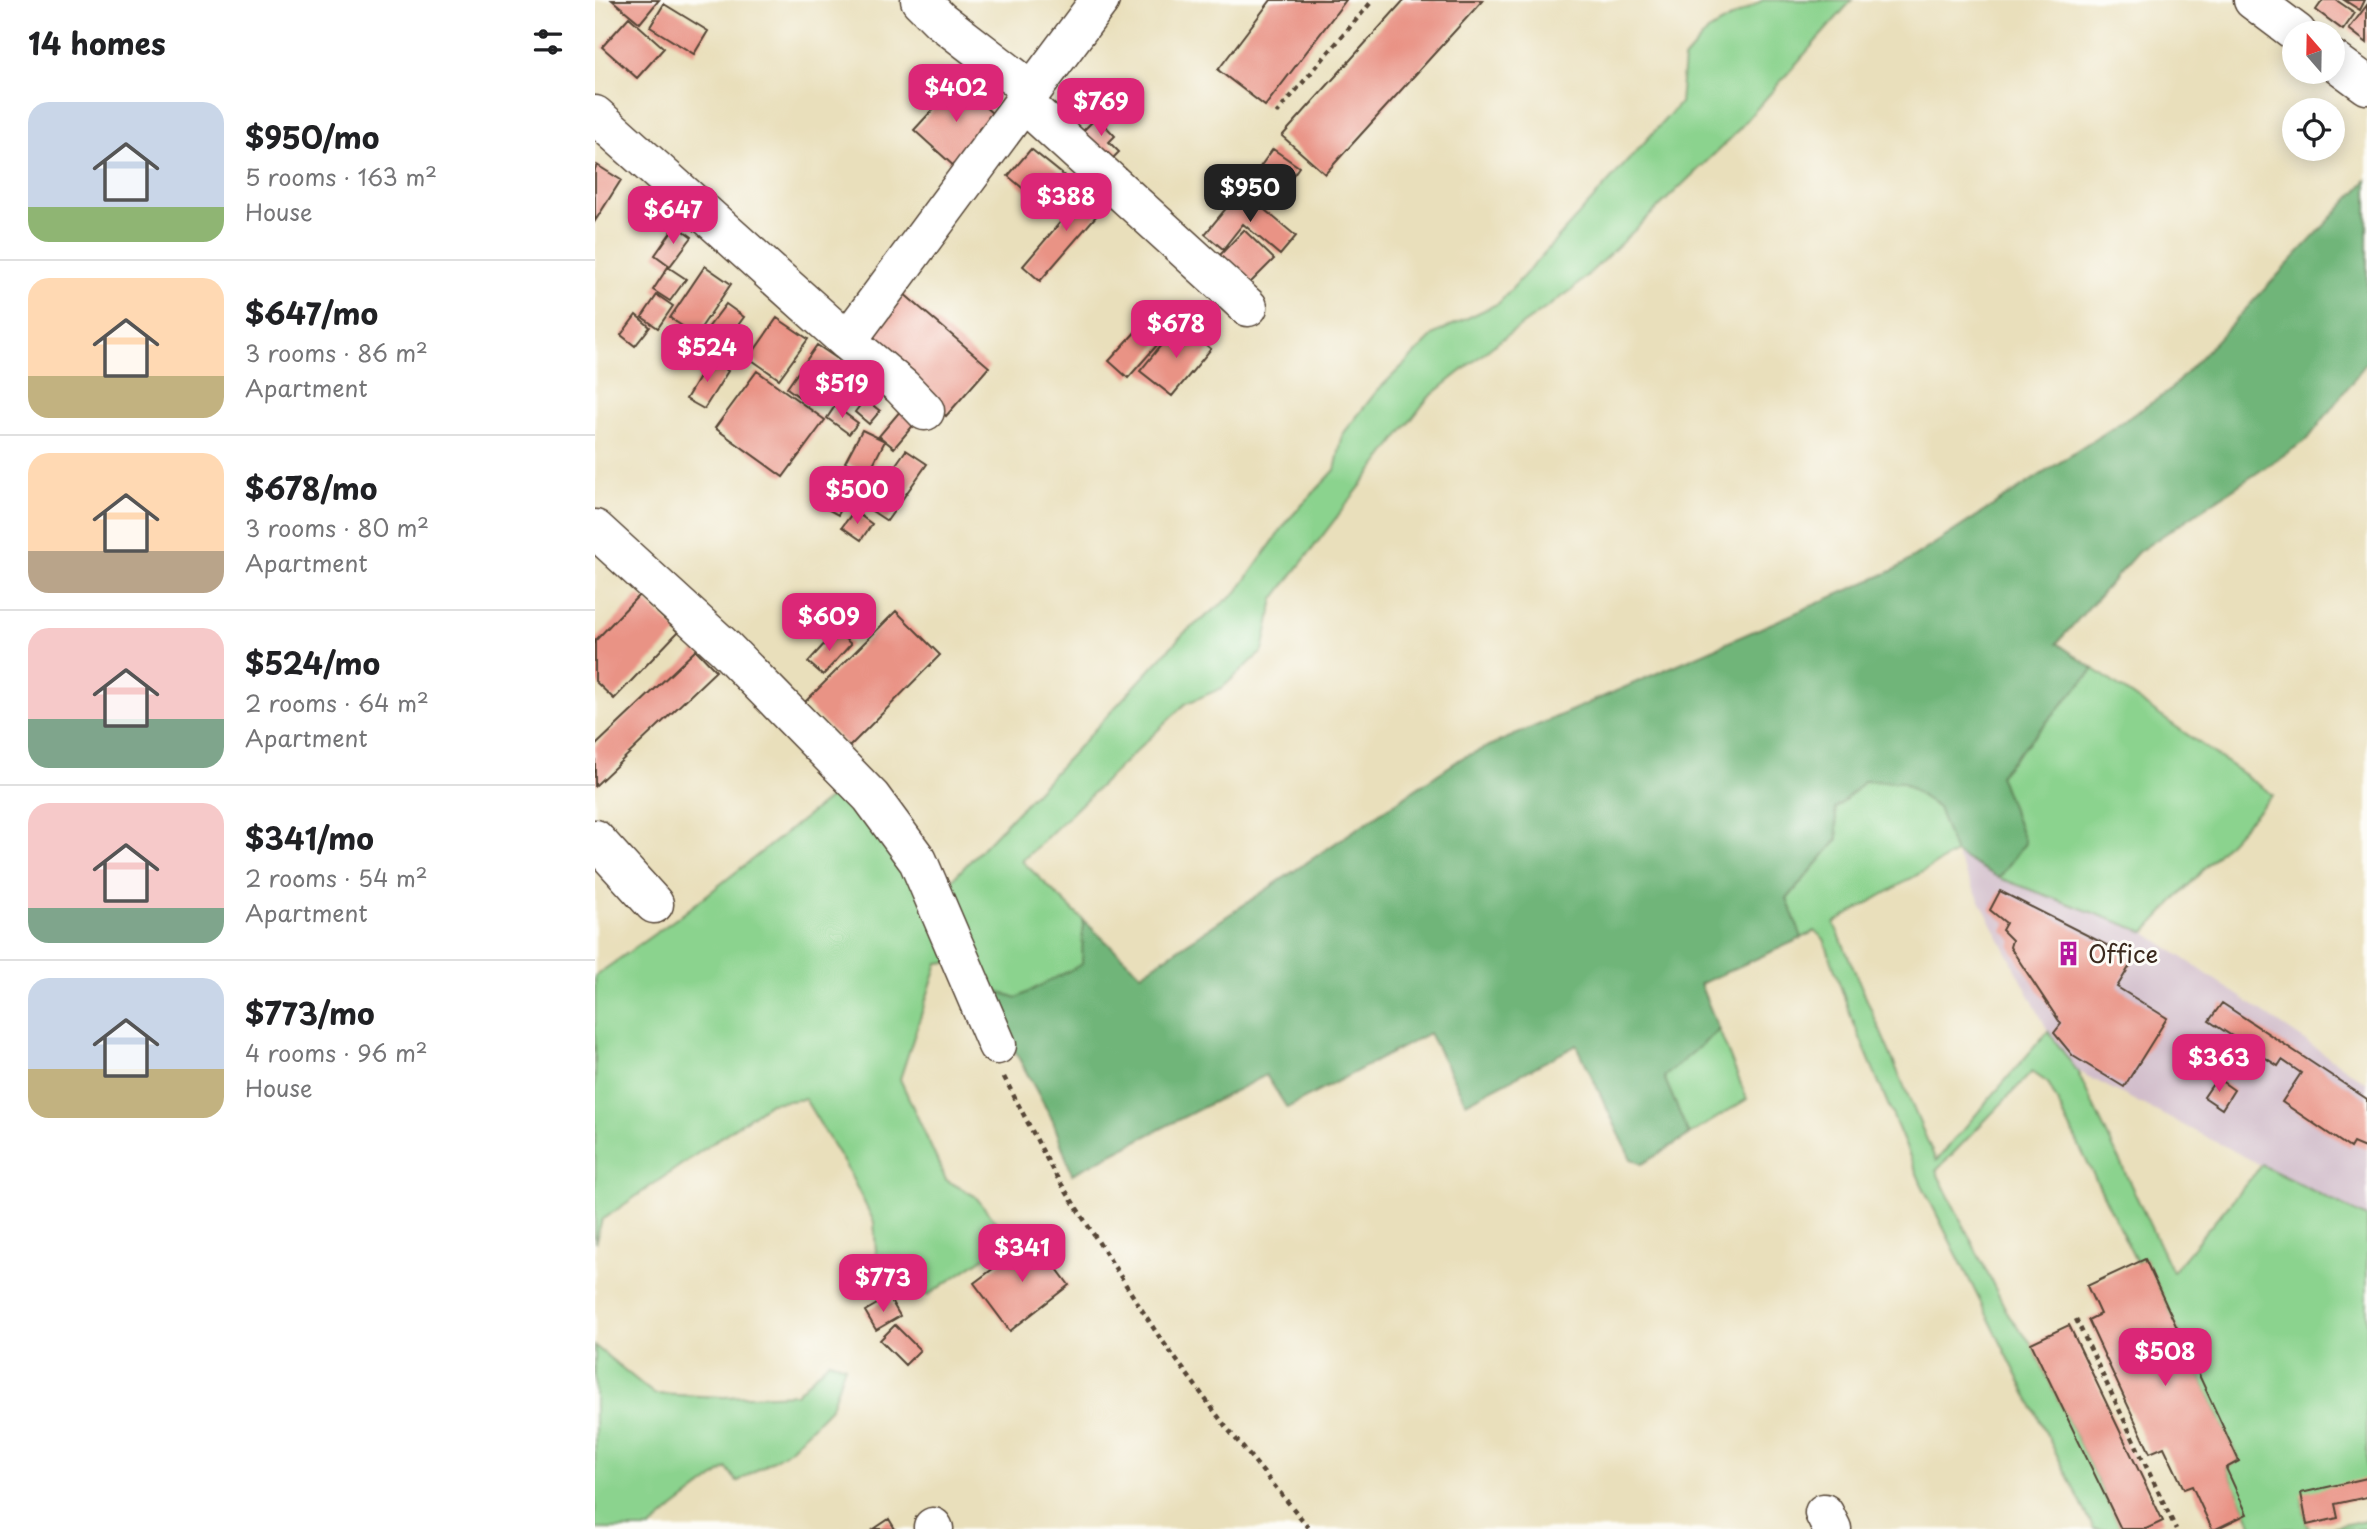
<!DOCTYPE html>
<meta charset="utf-8">
<style>
body{margin:0;font-family:"Playpen Sans",sans-serif;background:#f2f2f2;color:#202124;height:100vh;display:flex;flex-direction:column;font-size:26px;white-space:nowrap}
*{box-sizing:border-box;margin:0}
p{font-size:23px;color:#757577}
.icon{flex:none;width:38px;height:38px;fill:none;stroke:currentColor;stroke-width:2;stroke-linecap:round;stroke-linejoin:round}
.map{position:relative;flex:1;overflow:hidden}
.panel{display:flex;flex-direction:column;background:#fff;width:595px}
.panel>*{flex:none}
.needle{width:46px;rotate:340deg}
.buttons{position:absolute;left:1687px;top:21px;display:grid;gap:14px}
.buttons a{display:grid;place-items:center;width:63px;height:63px;border-radius:50%;background:#fff;box-shadow:0 4px 18px #0003;font-size:35px}
.price{position:absolute;translate:-50% -60px;padding:0 16px;border-radius:14px;background:#db2777;color:#fff;font-size:23px;line-height:46px;filter:drop-shadow(0 2px 4px #0008)}
.price::after{content:'';position:absolute;left:50%;top:42px;width:21px;height:16px;margin-left:-10px;background:inherit;clip-path:polygon(0 0,100% 0,50% 100%)}
.price.on{background:#222;color:#fff}
ul{padding:0;list-style:none}
li{display:flex;align-items:center;gap:21px;height:175px;padding:0 28px}
li+li{border-top:2px solid #e0e0e0}
li span{display:grid;place-items:center;flex:none;width:196px;height:140px;border-radius:21px;color:#555}
li>.icon{margin-inline-start:auto}
span .icon{width:84px;height:84px;fill:#fffc;stroke-width:1}
li b{font-size:30px}
h2{display:flex;justify-content:space-between;align-items:center;height:84px;padding:0 28px;font-size:30px}
main{display:flex;flex:1;min-height:0}
.map>svg:first-child{display:block}
.industrial{fill:#d1bdcb}
.green{fill:#8bd38e;stroke:#637e56;stroke-width:2}
.forest{fill:#70b579;stroke:#56704c;stroke-width:2}
.building{fill:#e99385}
.lines{fill:none;stroke-linecap:round;stroke-linejoin:round}
.minor-casing{stroke:#554536;stroke-width:41}
.path{stroke:#554536;stroke-width:4.5;stroke-dasharray:5 5;stroke-linecap:butt}
.minor{stroke:#fff;stroke-width:38}
.labels{text-anchor:middle;dominant-baseline:central;stroke-width:6;stroke-linejoin:round;paint-order:stroke}
.poi-label{font-size:24px;fill:#3b2a1e;stroke:#fdfcf7;text-anchor:start}
</style>
<main>
<section class="panel">
<h2>14 homes<svg class="icon" aria-label="filters" viewBox="0 0 24 24"><path d="M4 7h16M4 17h16"/><circle cx="9" cy="7" r="2"/><circle cx="15" cy="17" r="2"/></svg></h2>
<ul>
<li><span style="background:linear-gradient(#c9d6e8 75%,#8fb573 0)"><svg class="icon" aria-label="home" viewBox="0 0 24 24"><path d="M3 11l9-7 9 7M6 9v11h12V9"/></svg></span><div><b>$950/mo</b><p>5 rooms · 163 m²</p><p>House</p></div></li>
<li><span style="background:linear-gradient(#ffd9b3 70%,#c2b280 0)"><svg class="icon" aria-label="home" viewBox="0 0 24 24"><path d="M3 11l9-7 9 7M6 9v11h12V9"/></svg></span><div><b>$647/mo</b><p>3 rooms · 86 m²</p><p>Apartment</p></div></li>
<li><span style="background:linear-gradient(#ffd9b3 70%,#b9a48a 0)"><svg class="icon" aria-label="home" viewBox="0 0 24 24"><path d="M3 11l9-7 9 7M6 9v11h12V9"/></svg></span><div><b>$678/mo</b><p>3 rooms · 80 m²</p><p>Apartment</p></div></li>
<li><span style="background:linear-gradient(#f6c9c9 65%,#7fa58c 0)"><svg class="icon" aria-label="home" viewBox="0 0 24 24"><path d="M3 11l9-7 9 7M6 9v11h12V9"/></svg></span><div><b>$524/mo</b><p>2 rooms · 64 m²</p><p>Apartment</p></div></li>
<li><span style="background:linear-gradient(#f6c9c9 75%,#7fa58c 0)"><svg class="icon" aria-label="home" viewBox="0 0 24 24"><path d="M3 11l9-7 9 7M6 9v11h12V9"/></svg></span><div><b>$341/mo</b><p>2 rooms · 54 m²</p><p>Apartment</p></div></li>
<li><span style="background:linear-gradient(#c9d6e8 65%,#c2b280 0)"><svg class="icon" aria-label="home" viewBox="0 0 24 24"><path d="M3 11l9-7 9 7M6 9v11h12V9"/></svg></span><div><b>$773/mo</b><p>4 rooms · 96 m²</p><p>House</p></div></li>
</ul>
</section>
<div class="map">
<svg width="1772" height="1529" viewBox="0 0 1772 1529">
<rect width="100%" height="100%" fill="#fdfcf7"/>
<filter id="ink" filterUnits="userSpaceOnUse"><feTurbulence type="fractalNoise" baseFrequency=".0143" numOctaves="2"/><feDisplacementMap in="SourceGraphic" scale="14" xChannelSelector="R" yChannelSelector="G"/><feConvolveMatrix kernelMatrix="1 2 1 2 8 2 1 2 1" color-interpolation-filters="sRGB"/></filter>
<filter id="wash" filterUnits="userSpaceOnUse"><feTurbulence type="fractalNoise" baseFrequency=".00686" numOctaves="4" result="noise"/><feDisplacementMap in="SourceGraphic" scale="28" xChannelSelector="R" yChannelSelector="G"/><feGaussianBlur stdDeviation="1.57" result="paint"/><feColorMatrix in="noise" values="0 0 0 0 0 0 0 0 0 0 0 0 0 0 0 0 0 1.4 0 .05"/><feComposite in="paint" operator="in"/></filter>
<g filter="url(#wash)">
<rect width="100%" height="100%" fill="#e9dfbb"/>
<path class="industrial" d="M1360,853L1404,878L1550,932L1772,1083V1219L1482,1071L1453,1031Z"/>
<path class="green" d="M1168,0H1257L1137,137L978,289L903,342L833,398L679,599L668,651L627,688L590,704L427,861L488,920V963L431,1001L384,985L367,961L343,963L305,1079L351,1180L380,1196L401,1222L402,1249L333,1295L284,1294L279,1222L253,1170L210,1099L175,1103L7,1220L0,1243V976L89,913L250,786L336,902L476,755L588,634L642,592L694,519L740,470L748,434L782,391L841,333L904,303L1085,103L1089,59L1113,31Z
M1499,669L1678,795L1550,932L1404,878L1430,843L1404,775Z
M1286,778L1307,782L1344,808L1360,853L1239,923L1341,1161L1453,1031L1482,1071L1577,1272L1667,1165L1772,1218V1494L1707,1498L1712,1525L1715,1529H1659L1631,1468L1644,1461L1550,1259L1542,1263L1453,1083L1437,1072L1341,1171L1414,1316L1436,1343L1526,1529H1499L1326,1183L1255,1014L1229,939L1220,931L1207,938L1192,899L1243,839L1240,809L1270,781Z
M1124,1030L1152,1099L1094,1135L1068,1077Z
M0,1346L59,1394L129,1397L201,1394L234,1361L250,1366L236,1407L193,1451L142,1482L132,1468L79,1508L55,1529H0Z
M1772,1520V1529H1726Z"/>
<path class="forest" d="M1772,180V362L1713,439L1543,552L1462,643L1499,669L1404,775L1430,843L1404,878L1360,853L1343,808L1307,782L1270,781L1240,809L1243,839L1192,899L1207,938L1105,984L1124,1030L1069,1077L1094,1135L1047,1164L1036,1159L982,1045L871,1103L834,1033L692,1108L671,1075L477,1174L458,1121L384,985L422,998L487,964L488,920L546,974L867,758L1299,570L1573,392Z"/>
<g id="blocks">
<path class="building" d="M17,0H64L45,23Z
M676,0H751L670,106L623,70Z
M809,0H888L730,174L687,136Z
M1728,0H1741L1760,13L1748,30L1721,10Z
M1749,0H1770L1765,10Z
M69,4L113,31L99,54L55,27Z
M1772,5V43L1754,29Z
M34,17L69,48L42,78L7,47Z
M366,79L391,102L388,105L398,114L384,129L391,134L361,168L319,130Z
M502,117L520,136L514,142L524,152L516,160L487,132Z
M436,149L472,178L449,206L413,176Z
M678,149L704,167L678,203L652,185Z
M2,165L26,180L0,221V169Z
M497,185L515,200L445,281L428,266Z
M646,190L701,236L685,255L648,224L628,249L610,234Z
M81,225L97,237L75,266L60,255Z
M649,230L679,259L653,285L624,256Z
M110,266L136,284L101,335L75,318Z
M73,267L91,279L75,301L58,290Z
M308,293L394,367L351,416L266,342Z
M62,295L78,306L63,328L47,317Z
M131,304L149,317L118,359L100,345Z
M41,315L55,327L40,346L26,335Z
M182,318L213,339L184,379L154,358Z
M584,323L616,349L577,396L545,371Z
M544,328L563,344L533,378L514,361Z
M222,345L262,372L240,404L220,390L211,402L192,388Z
M115,359L133,371L109,409L91,399Z
M162,371L230,420L188,477L120,428Z
M270,399L285,411L274,424L260,412Z
M312,403L327,415L299,448L284,436Z
M240,406L263,423L254,434L232,418Z
M267,430L290,441L273,474L250,462Z
M311,450L332,464L292,521L271,507Z
M250,469L273,484L265,496L242,481Z
M238,480L256,492L243,515L223,504Z
M259,511L277,524L266,540L247,527Z
M44,595L83,632L19,699L0,681V641Z
M301,611L345,655L254,747L209,703Z
M241,631L256,644L228,675L213,662Z
M101,650L121,671L0,786V746Z
M1405,891L1539,959L1522,987L1572,1018L1529,1087L1478,1056L1459,1033L1466,1024L1415,947L1417,940L1407,930L1411,923L1395,910Z
M1627,1003L1772,1099V1149L1758,1143L1755,1148L1687,1102L1706,1073L1687,1060L1683,1066L1614,1021Z
M1622,1078L1639,1090L1627,1109L1609,1097Z
M439,1238L474,1285L415,1331L379,1283Z
M1550,1259L1644,1461L1631,1468L1652,1514L1621,1529H1617L1597,1486L1589,1489L1569,1447L1555,1453L1493,1320L1505,1314L1492,1286Z
M294,1297L305,1316L281,1330L270,1311Z
M300,1325L325,1350L310,1365L285,1340Z
M1474,1325L1568,1521L1551,1529H1526L1436,1343Z
M1772,1478V1497L1740,1504L1743,1518L1712,1525L1706,1493Z
M294,1519L300,1529H279Z"/>
</g>
</g>
<g filter="url(#ink)">
<use href="#blocks" fill-opacity="0" stroke="#554536" stroke-width="2"/>
<g class="lines">
<defs>
<path id="minor" d="M1658,0L1702,33
M1738,60L1772,85
M437,91L505,0
M428,102L653,307
M0,115L252,341L437,91L345,20L325,0
M252,341L307,387L330,411
M0,529L130,648L276,797L323,861L402,1045
M0,839L59,904
M1229,1513L1237,1529
M338,1527L339,1529"/>
</defs>
<use href="#minor" class="minor-casing"/>
<path class="path" d="M681,114L778,0
M409,1077L458,1171L563,1335L631,1427L715,1529
M1481,1319L1581,1529"/>
<use href="#minor" class="minor"/>
</g>
</g>
<defs>
<symbol id="building-bare" viewBox="-9 -9 18 18"><path d="M-4-6H4V6H1V3H-1V6H-4ZM-2.5-4.3h1.7v1.8h-1.7ZM.8-4.3h1.7v1.8H.8ZM-2.5-1h1.7V.8h-1.7ZM.8-1h1.7V.8H.8Z" fill="#b5179e" stroke="#fdfcf7" stroke-width="2.5" paint-order="stroke"/></symbol>
</defs>
<g fill-rule="evenodd">
<use href="#building-bare" x="1456" y="936" width="35" height="35"/>
</g>
<g class="labels">
<g class="poi-label">
<text x="1493" y="953">Office</text>
</g>
</g>
</svg>
<div class="buttons">
<a><svg class="needle" viewBox="-14 -14 28 28"><path d="M0-13l5 13h-10z" fill="#e53935"/><path d="M0 13l5-13h-10z" fill="#757577"/></svg></a>
<a><svg class="icon" aria-label="locate" viewBox="0 0 24 24"><circle cx="12" cy="12" r="6"/><path d="M12 2v4M12 18v4M2 12h4M18 12h4"/></svg></a>
</div>
<b class="price" style="left:361px;top:124px">$402</b>
<b class="price" style="left:506px;top:138px">$769</b>
<b class="price on" style="left:655px;top:224px">$950</b>
<b class="price" style="left:471px;top:233px">$388</b>
<b class="price" style="left:78px;top:246px">$647</b>
<b class="price" style="left:581px;top:360px">$678</b>
<b class="price" style="left:112px;top:384px">$524</b>
<b class="price" style="left:247px;top:420px">$519</b>
<b class="price" style="left:262px;top:526px">$500</b>
<b class="price" style="left:234px;top:653px">$609</b>
<b class="price" style="left:1624px;top:1094px">$363</b>
<b class="price" style="left:427px;top:1284px">$341</b>
<b class="price" style="left:288px;top:1314px">$773</b>
<b class="price" style="left:1570px;top:1388px">$508</b>
</div>
</main>
